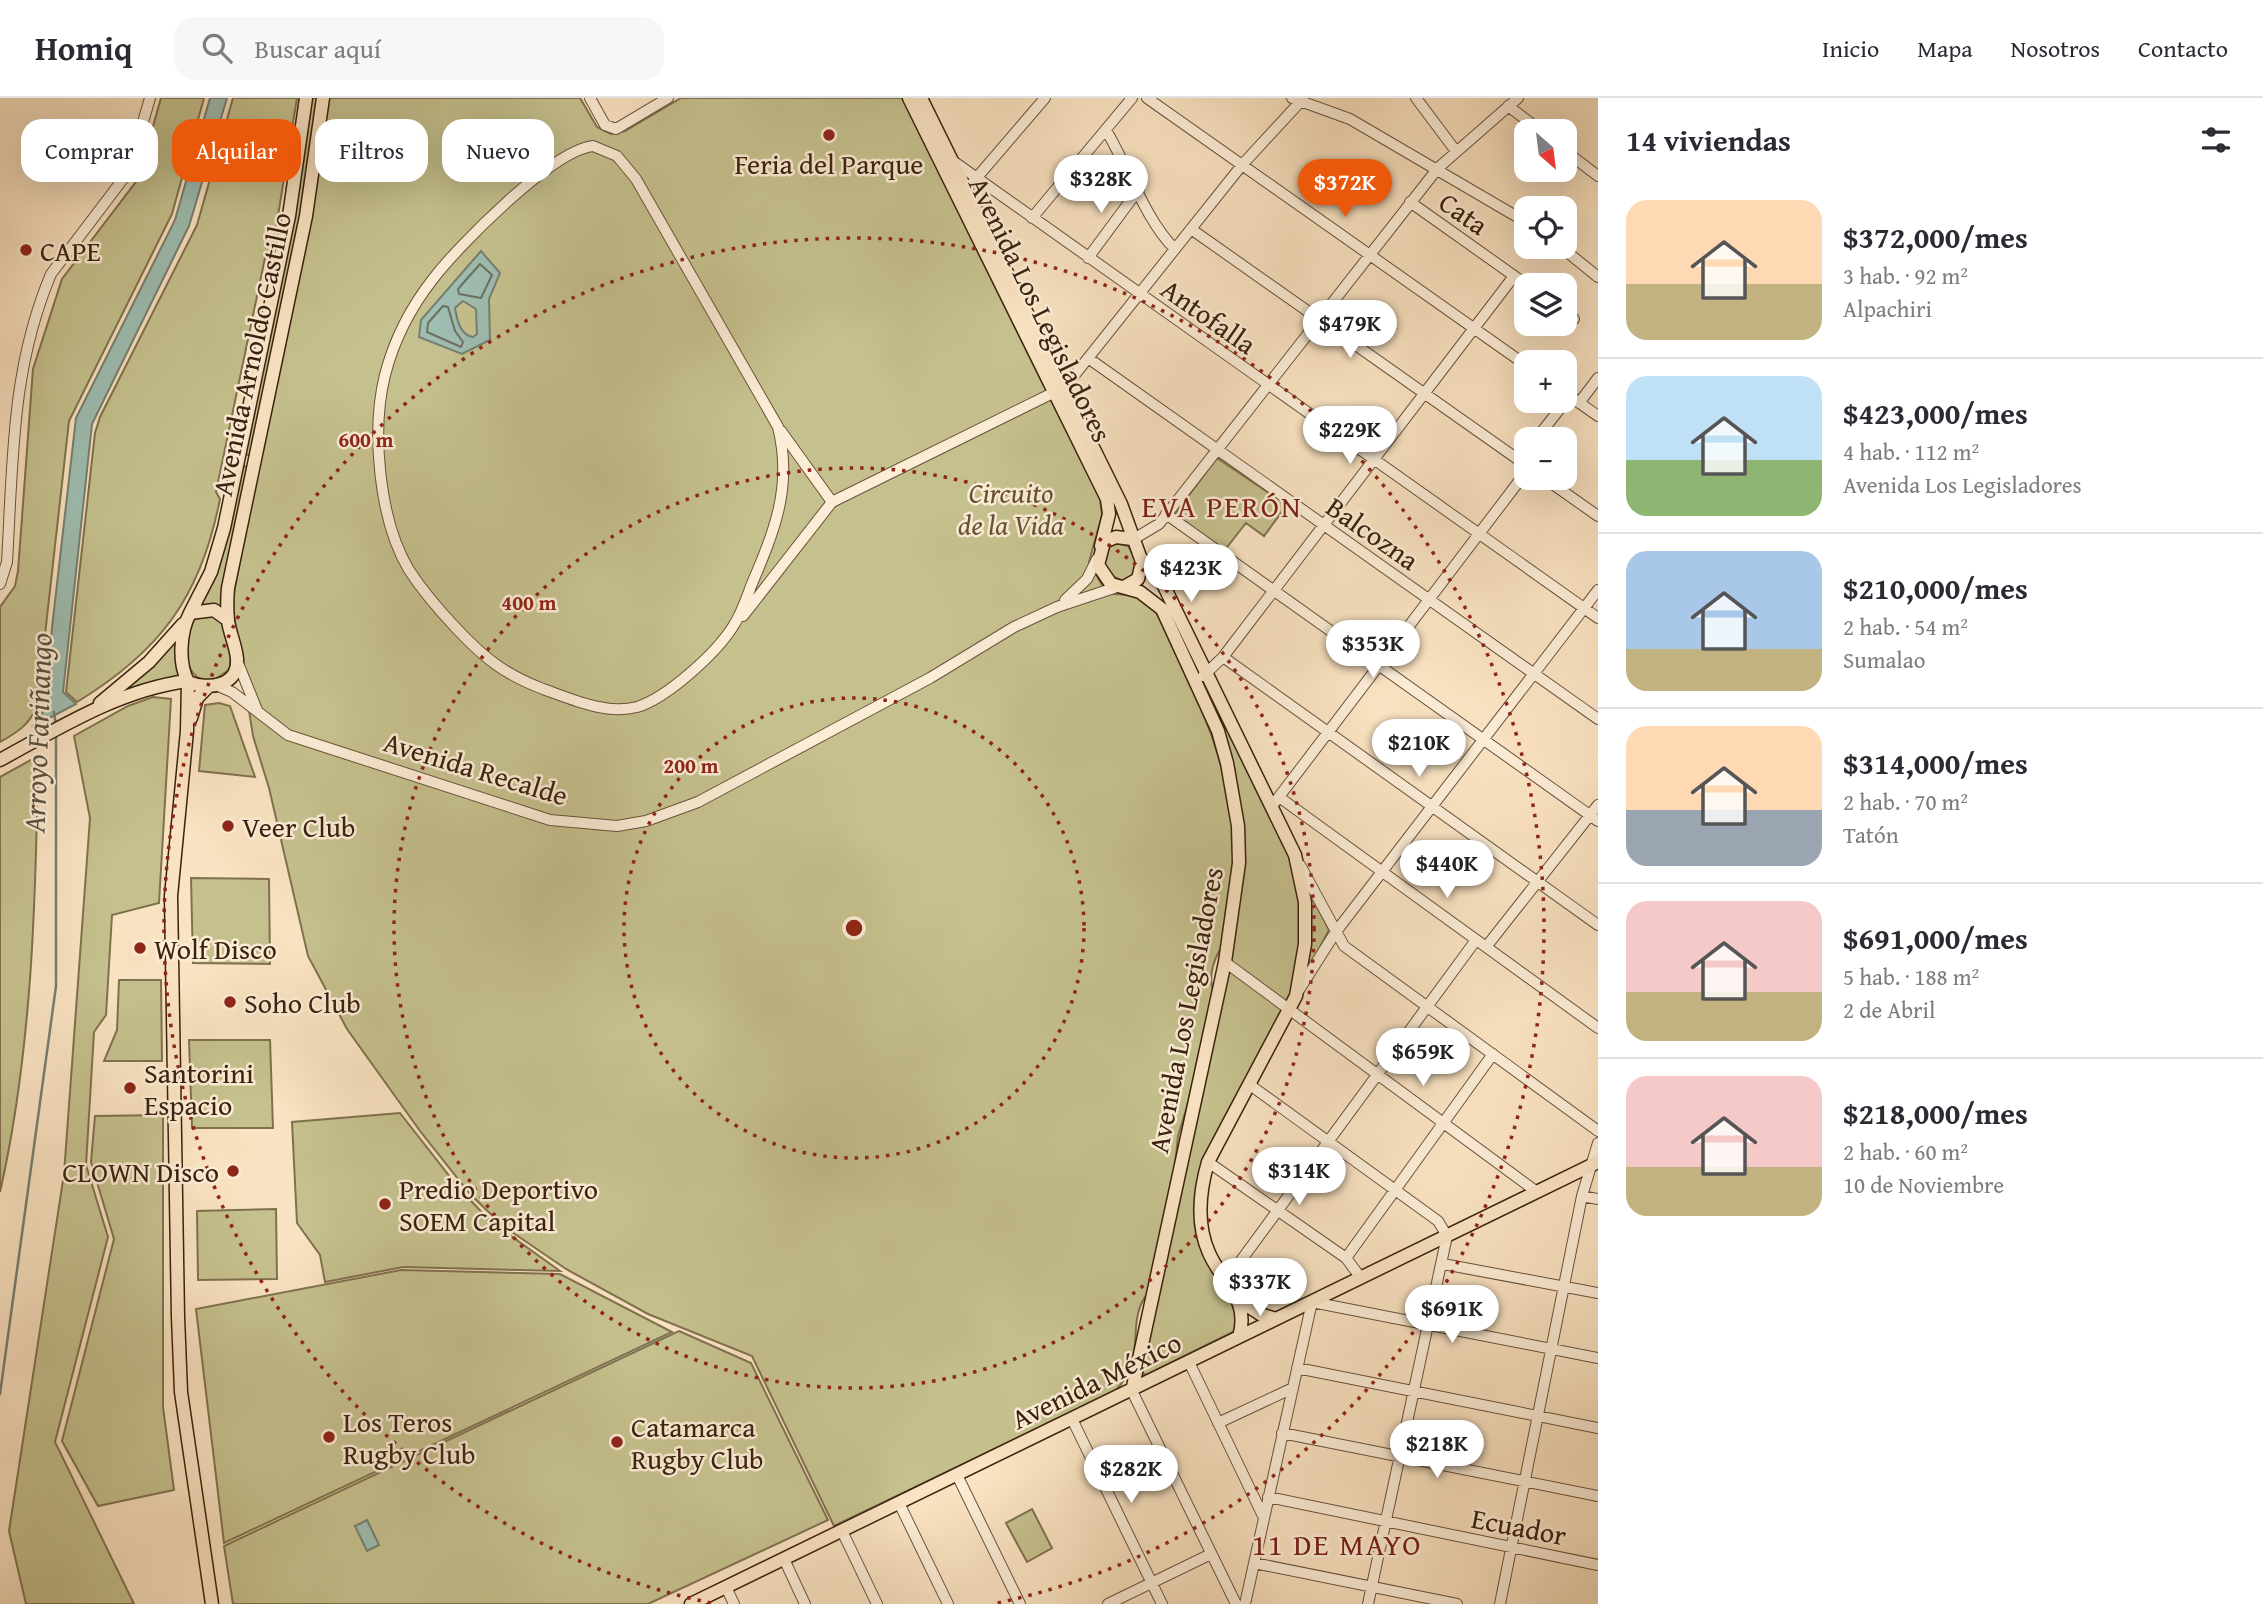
<!DOCTYPE html>
<html lang="es">
<meta charset="utf-8">
<style>
body{margin:0;font-family:"Gentium Book Plus",serif;background:#f7f7f7;color:#2b2b33;height:100vh;display:flex;flex-direction:column;font-size:26px;white-space:nowrap}
*{box-sizing:border-box;margin:0}
p{font-size:23px;color:#7c7c81}
.icon{flex:none;width:38px;height:38px;fill:none;stroke:currentColor;stroke-width:2;stroke-linecap:round;stroke-linejoin:round}
.map{position:relative;flex:1;overflow:hidden}
.drawer{display:flex;flex-direction:column;background:#fff;width:665px}
.drawer>*{flex:none}
.guide{position:absolute;left:21px;top:21px;width:665px;height:63px;display:flex;gap:14px}
.needle{width:46px;rotate:152deg}
.buttons{position:absolute;left:1514px;top:21px;display:grid;gap:14px}
.buttons a{display:grid;place-items:center;width:63px;height:63px;border-radius:14px;background:#fff;box-shadow:0 7px 28px #0002;font-size:35px}
.price{position:absolute;translate:-50% -60px;padding:0 16px;border-radius:24px;background:#fff;color:#222;font-size:23px;line-height:46px;filter:drop-shadow(0 2px 4px #0008)}
.price::after{content:'';position:absolute;left:50%;top:42px;width:21px;height:16px;margin-left:-10px;background:inherit;clip-path:polygon(0 0,100% 0,50% 100%)}
.price.current{background:#ea580c;color:#fff}
ul{padding:0;list-style:none}
li{display:flex;align-items:center;gap:21px;height:175px;padding:0 28px}
li+li{border-top:2px solid #e1e1e2}
li span{display:grid;place-items:center;flex:none;width:196px;height:140px;border-radius:21px;color:#555}
li>.icon{margin-inline-start:auto}
span .icon{width:84px;height:84px;fill:#fffc;stroke-width:1}
li b{font-size:30px}
h2{display:flex;justify-content:space-between;align-items:center;height:84px;padding:0 28px;font-size:30px}
.tag{padding:0 24px;border-radius:21px;background:#fff;box-shadow:0 7px 28px #0002;font-size:24px;line-height:63px}
.tag.current{background:#ea580c;color:#fff}
header{display:flex;align-items:center;gap:42px;box-sizing:border-box;height:98px;padding:0 35px;background:#fff;border-bottom:2px solid #e1e1e2}
header strong{font-size:33px}
nav{display:flex;gap:38px;margin-inline-start:auto;font-size:24px}
.search{width:490px;height:63px;background:#f7f7f7;display:flex;align-items:center;gap:18px;box-sizing:border-box;padding:0 24px;border-radius:21px;color:#7c7c81;font-size:26px}
main{display:flex;flex:1;min-height:0}
.map>svg:first-child{display:block}
.green{fill:#c5c18e;stroke:#80714e;stroke-width:2}
.water{fill:#9ebeb2;stroke:#767f70;stroke-width:2;fill-rule:evenodd}
.lines{fill:none;stroke-linecap:round;stroke-linejoin:round}
.shore{stroke:#6c7060;stroke-width:2}
.stream{stroke:#767f70;stroke-width:2.5}
.minor-casing{stroke:#6a523a;stroke-width:12}
.major-casing{stroke:#3a210d;stroke-width:15}
.minor{stroke:#fcedd7;stroke-width:10}
.major{stroke:#fae3c2;stroke-width:12}
.ring{fill:none;stroke:#8f2418;stroke-width:3.5;stroke-dasharray:3.5 7}
.poi-dot{fill:#8f2418;stroke:#fcedd7;stroke-width:2.5}
.labels{text-anchor:middle;dominant-baseline:central;stroke-width:5;stroke-linejoin:round;paint-order:stroke}
.poi-label{font-size:28px;fill:#3a210d;stroke:#fcedd7;text-anchor:start}
.street-label{font-size:28px;fill:#3a210d;stroke:#fcedd7}
.park-label{font-size:28px;font-style:italic;fill:#645134;stroke:#fcedd7}
.neighbourhood-label{font-size:30px;letter-spacing:2px;fill:#7a1f14;stroke:#fcedd7}
.water-label{font-size:30px;font-style:italic;fill:#58503f;stroke:#fcedd7}
.centre{fill:#8f2418;stroke:#fcedd7;stroke-width:3.5}
.ring-label{font-size:21px;text-anchor:middle;font-weight:bold;fill:#8f2418;stroke:#fcedd7;stroke-width:5;stroke-linejoin:round;paint-order:stroke}
</style>
<header>
<strong>Homiq</strong>
<div class="search"><svg class="icon" aria-label="search" viewBox="0 0 24 24"><circle cx="10" cy="10" r="6"/><path d="M15 15l6 6"/></svg>Buscar aquí</div>
<nav><a>Inicio</a><a>Mapa</a><a>Nosotros</a><a>Contacto</a></nav>
</header>
<main>
<div class="map">
<svg width="1598" height="1506" viewBox="0 0 1598 1506">
<rect width="100%" height="100%" fill="#fae3c2"/>
<filter id="stains"><feTurbulence type="fractalNoise" baseFrequency=".00286" numOctaves="4"/><feColorMatrix values="0 0 0 0 .2 0 0 0 0 .09 0 0 0 0 .02 0 0 0 .5 -.17"/></filter>
<radialGradient id="worn" r=".72"><stop offset=".6" stop-color="#630" stop-opacity="0"/><stop offset="1" stop-color="#630" stop-opacity=".3"/></radialGradient>
<path class="green" d="M161,0H204L172,116L69,323L37,608C29,627 18,634 0,644V509L15,488L18,473L33,271L62,181L138,81Z
M233,0H297L272,155L265,160L216,394L220,401C201,498 161,553 77,604L66,594L95,335L100,319L197,127Z
M311,0H319L304,102L252,358L245,356Z
M328,0H580L597,29L611,36L625,33L681,0H904L1100,399L1102,417L1089,464L1107,496C1121,496 1136,496 1148,506C1164,520 1171,543 1180,562C1206,618 1228,673 1233,735C1237,773 1228,811 1223,848C1214,859 1208,878 1213,892L1189,1002L1178,1038L1175,1068L1148,1195C1124,1224 1149,1259 1115,1293L834,1428L752,1258L648,1216L566,1171L503,1128L470,1096L420,1033L347,931L308,858L269,690L253,638L232,505Z
M1217,360L1287,407L1264,438L1246,425L1224,453L1174,417Z
M242,368L249,369L224,482L222,508L202,507Z
M1115,445L1128,448L1137,463L1135,477L1123,483L1110,477L1103,462L1109,447Z
M215,518C230,530 232,553 230,571L213,583C205,582 198,582 193,575C183,563 185,530 196,520Z
M178,540L180,580L156,583L119,597Z
M1206,587L1289,759L1301,803V844L1291,894L1197,1085L1214,1174L1239,1217L1235,1233L1146,1277L1140,1274L1231,855C1240,802 1248,747 1238,694C1235,674 1204,595 1206,587Z
M153,599L171,601L159,805L112,817L106,917L94,934L86,1067L108,1139L55,1344L134,1506H26L9,1433L64,1076L90,720L74,638L128,608Z
M219,605L230,608L255,679L199,673L205,607Z
M38,658C36,802 32,953 0,1094V679Z
M191,780L269,781L270,866L193,865Z
M1308,791L1329,832L1305,877Z
M119,882H161L162,963H104L117,932Z
M189,942H270L273,1030H192Z
M400,1015L458,1089L489,1122L560,1173L403,1169L325,1184L320,1157L297,1125L292,1024Z
M163,1017V1309L174,1392L98,1408L62,1343L114,1141L91,1064L95,1018Z
M276,1111L277,1181L198,1182L197,1113Z
M401,1172L560,1176L672,1234L224,1445L196,1211Z
M679,1233L751,1265L828,1422L648,1506H233L224,1448Z
M1032,1411L1052,1450L1027,1464L1006,1425Z"/>
<path class="water" d="M210,0H227L189,128L92,326L63,594L76,606L32,629L42,617L76,320L175,122Z
M481,153L500,175L489,201L490,242L462,256L419,239L421,222ZM463,203L476,211L477,236L473,239C460,237 457,222 455,210Z
M367,1422L379,1447L367,1453L355,1428Z"/>
<g class="lines">
<path class="shore" d="M480,166L492,177L481,200L459,196L458,191Z
M443,208L448,209L455,233L463,244L461,249L427,234L428,225Z"/>
<path class="stream" d="M54,614L56,628
M0,1296L56,888V635"/>
<defs>
<path id="minor" d="M590,0L605,27L616,31L668,0
M1147,0L1526,267
M1292,0L1350,21L1526,124
M1416,0L1455,52
M1508,8L1541,33
M1106,32C1128,69 1146,123 1175,151
M593,48L617,58L636,81L778,329C793,389 774,434 751,488C746,502 741,517 732,530C715,556 667,600 637,609C606,617 571,601 543,591C504,576 484,560 456,530C439,512 422,492 409,472C379,422 371,333 385,277C394,242 411,209 433,181C458,148 553,52 593,48Z
M1564,52L1598,78
M953,63L1598,520
M973,84L1045,0
M1410,104L1527,187
M1032,120L1132,0
M1191,131L1526,367
M1561,149L1598,179
M1088,160L1139,91
M1564,214L1574,221
M1088,260L1598,621
M1567,296L1598,318
M1579,305L1598,280
M781,333L832,404
M1536,341L1570,298
M1544,380L1598,418
M1166,416L1598,723
M1132,442L1159,426L1438,70L1518,0
M0,486L7,464C13,363 11,271 51,176L123,81L131,65L150,0
M1065,502L1087,481L1097,461
M743,518L832,404L1065,289L1242,67L1301,3
M1223,559L1598,827
M238,565L257,612
M1203,578L1223,559L1514,178
M218,588L232,594L288,637L550,722L617,728L646,723L698,704L930,580L1014,529L1057,509L1117,489
M1279,699L1598,930
M1272,708L1526,374
M1300,767L1344,848L1598,1033
M1486,849L1598,707
M1225,864L1537,1094
M1299,892L1335,835L1598,492
M1250,987L1438,1123L1447,1138L1368,1506
M1208,1064L1346,1160L1361,1180
M1582,1098L1598,1101
M1346,1160L1493,956
M1443,1166L1598,1195
M1226,1183L1476,842
M1189,1264L1263,1418
M1297,1270L1598,1330
M1132,1293L1236,1506
M1072,1321L1162,1506
M1218,1325L1293,1290
M1282,1335L1598,1398
M957,1377L1020,1506
M1268,1399L1598,1467
M899,1405L948,1506
M842,1433L877,1506
M784,1461L805,1506
M1254,1465L1457,1506
M726,1489L734,1506
M1108,1506L1211,1456
M1245,1506L1312,1204L1598,1260
M1500,1506L1582,1098L1598,1045"/>
<path id="major" d="M909,0L1107,401L1109,416L1101,448
M921,0L1121,406L1142,464L1138,481L1124,489
M1132,441L1116,439L1104,444L1098,467L1111,486L1140,494L1162,511L1218,633L1227,665L1238,728L1239,765L1225,864L1132,1293
M1141,460L1163,486L1295,757L1305,804V846L1296,898L1208,1064C1199,1095 1196,1126 1209,1155C1224,1188 1250,1201 1239,1239
M190,515L211,474L224,430L289,118L306,0
M228,522L214,512L190,515C180,534 178,565 188,584C207,592 239,589 237,561C236,548 230,536 228,523C227,512 227,501 228,490L306,118L323,0
M188,584L187,633L171,798L178,1219L181,1294L212,1506
M100,605L149,564L183,526
M191,620L197,600L208,589
M0,662C59,630 119,592 187,583
M1239,1202L1260,1216L1276,1221
M691,1506L1598,1064"/>
</defs>
<use href="#minor" class="minor-casing"/>
<use href="#major" class="major-casing"/>
<use href="#minor" class="minor"/>
<use href="#major" class="major"/>
</g>
<g class="ring">
<circle cx="854" cy="830" r="230"/>
<circle cx="854" cy="830" r="460"/>
<path d="M711 1505A690 690 0 1 1 997 1505"/>
</g>
<g class="poi-dot">
<circle cx="829" cy="37" r="7"/>
<circle cx="26" cy="152" r="7"/>
<circle cx="228" cy="728" r="7"/>
<circle cx="140" cy="850" r="7"/>
<circle cx="230" cy="904" r="7"/>
<circle cx="130" cy="990" r="7"/>
<circle cx="233" cy="1073" r="7"/>
<circle cx="385" cy="1106" r="7"/>
<circle cx="329" cy="1339" r="7"/>
<circle cx="617" cy="1344" r="7"/>
</g>
<g class="labels">
<g class="poi-label">
<text x="829" y="65" text-anchor="middle">Feria del Parque</text>
<text x="40" y="152">CAPE</text>
<text x="242" y="728">Veer Club</text>
<text x="154" y="850">Wolf Disco</text>
<text x="244" y="904">Soho Club</text>
<text x="144" y="974">Santorini<tspan x="144" dy="32">Espacio</tspan></text>
<text x="219" y="1073" text-anchor="end">CLOWN Disco</text>
<text x="399" y="1090">Predio Deportivo<tspan x="399" dy="32">SOEM Capital</tspan></text>
<text x="343" y="1323">Los Teros<tspan x="343" dy="32">Rugby Club</tspan></text>
<text x="631" y="1328">Catamarca<tspan x="631" dy="32">Rugby Club</tspan></text>
</g>
<g class="street-label">
<text transform="translate(1464 115) rotate(35)">Cata</text>
<text transform="translate(1041 211) rotate(64)">Avenida Los Legisladores</text>
<text transform="translate(1209 218) rotate(35)">Antofalla</text>
<text transform="translate(251 256) rotate(-78)">Avenida Arnoldo Castillo</text>
<text transform="translate(1373 435) rotate(35)">Balcozna</text>
<text transform="translate(476 670) rotate(17)">Avenida Recalde</text>
<text transform="translate(1185 912) rotate(-79)">Avenida Los Legisladores</text>
<text transform="translate(1096 1282) rotate(-26)">Avenida México</text>
<text transform="translate(1519 1428) rotate(11)">Ecuador</text>
</g>
<g class="park-label">
<text x="1011" y="394">Circuito<tspan x="1011" dy="32">de la Vida</tspan></text>
</g>
<g class="neighbourhood-label">
<text x="1222" y="408">EVA PERÓN</text>
<text x="1337" y="1446">11 DE MAYO</text>
</g>
<g class="water-label">
<text transform="translate(37 635) rotate(-88)">Arroyo Fariñango</text>
</g>
</g>
<circle cx="854" cy="830" r="10" class="centre"/>
<g class="ring-label">
<text x="366" y="349">600 m</text>
<text x="529" y="512">400 m</text>
<text x="691" y="675">200 m</text>
</g>
<rect width="100%" height="100%" filter="url(#stains)"/>
<rect width="100%" height="100%" fill="url(#worn)"/>
</svg>
<div class="buttons">
<a><svg class="needle" viewBox="-14 -14 28 28"><path d="M0-13l5 13h-10z" fill="#e53935"/><path d="M0 13l5-13h-10z" fill="#7c7c81"/></svg></a>
<a><svg class="icon" aria-label="locate" viewBox="0 0 24 24"><circle cx="12" cy="12" r="6"/><path d="M12 2v4M12 18v4M2 12h4M18 12h4"/></svg></a>
<a><svg class="icon" aria-label="layers" viewBox="0 0 24 24"><path d="M12 4l9 5-9 5-9-5zM3 14l9 5 9-5"/></svg></a>
<a>+</a>
<a>−</a>
</div>
<b class="price" style="left:1101px;top:117px">$328K</b>
<b class="price current" style="left:1345px;top:121px">$372K</b>
<b class="price" style="left:1350px;top:262px">$479K</b>
<b class="price" style="left:1350px;top:368px">$229K</b>
<b class="price" style="left:1191px;top:506px">$423K</b>
<b class="price" style="left:1373px;top:582px">$353K</b>
<b class="price" style="left:1419px;top:681px">$210K</b>
<b class="price" style="left:1447px;top:802px">$440K</b>
<b class="price" style="left:1423px;top:990px">$659K</b>
<b class="price" style="left:1299px;top:1109px">$314K</b>
<b class="price" style="left:1260px;top:1220px">$337K</b>
<b class="price" style="left:1452px;top:1247px">$691K</b>
<b class="price" style="left:1437px;top:1382px">$218K</b>
<b class="price" style="left:1131px;top:1407px">$282K</b>
<div class="guide">
<a class="tag">Comprar</a>
<a class="tag current">Alquilar</a>
<a class="tag">Filtros</a>
<a class="tag">Nuevo</a>
</div>
</div>
<section class="drawer">
<h2>14 viviendas<svg class="icon" aria-label="filters" viewBox="0 0 24 24"><path d="M4 7h16M4 17h16"/><circle cx="9" cy="7" r="2"/><circle cx="15" cy="17" r="2"/></svg></h2>
<ul>
<li><span style="background:linear-gradient(#ffd9b3 60%,#c2b280 0)"><svg class="icon" aria-label="home" viewBox="0 0 24 24"><path d="M3 11l9-7 9 7M6 9v11h12V9"/></svg></span><div><b>$372,000/mes</b><p>3 hab. · 92 m²</p><p>Alpachiri</p></div></li>
<li><span style="background:linear-gradient(#bfe0f5 60%,#8fb573 0)"><svg class="icon" aria-label="home" viewBox="0 0 24 24"><path d="M3 11l9-7 9 7M6 9v11h12V9"/></svg></span><div><b>$423,000/mes</b><p>4 hab. · 112 m²</p><p>Avenida Los Legisladores</p></div></li>
<li><span style="background:linear-gradient(#a9c7e8 70%,#c2b280 0)"><svg class="icon" aria-label="home" viewBox="0 0 24 24"><path d="M3 11l9-7 9 7M6 9v11h12V9"/></svg></span><div><b>$210,000/mes</b><p>2 hab. · 54 m²</p><p>Sumalao</p></div></li>
<li><span style="background:linear-gradient(#ffd9b3 60%,#9aa5b1 0)"><svg class="icon" aria-label="home" viewBox="0 0 24 24"><path d="M3 11l9-7 9 7M6 9v11h12V9"/></svg></span><div><b>$314,000/mes</b><p>2 hab. · 70 m²</p><p>Tatón</p></div></li>
<li><span style="background:linear-gradient(#f6c9c9 65%,#c2b280 0)"><svg class="icon" aria-label="home" viewBox="0 0 24 24"><path d="M3 11l9-7 9 7M6 9v11h12V9"/></svg></span><div><b>$691,000/mes</b><p>5 hab. · 188 m²</p><p>2 de Abril</p></div></li>
<li><span style="background:linear-gradient(#f6c9c9 65%,#c2b280 0)"><svg class="icon" aria-label="home" viewBox="0 0 24 24"><path d="M3 11l9-7 9 7M6 9v11h12V9"/></svg></span><div><b>$218,000/mes</b><p>2 hab. · 60 m²</p><p>10 de Noviembre</p></div></li>
</ul>
</section>
</main>
